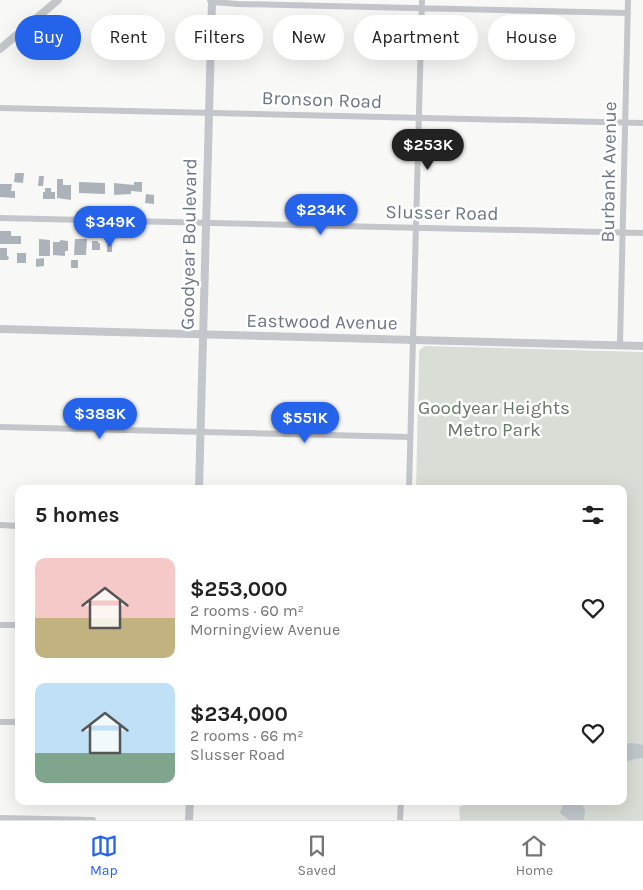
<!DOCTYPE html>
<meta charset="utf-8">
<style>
body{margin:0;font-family:Karla,sans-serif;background:#f2f2f2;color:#222;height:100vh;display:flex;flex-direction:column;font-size:19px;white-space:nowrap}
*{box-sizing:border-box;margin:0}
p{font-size:16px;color:#767676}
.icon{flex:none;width:28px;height:28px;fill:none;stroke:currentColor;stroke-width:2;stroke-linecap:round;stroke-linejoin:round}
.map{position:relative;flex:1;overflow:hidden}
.side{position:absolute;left:15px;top:485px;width:612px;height:320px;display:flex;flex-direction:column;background:#fff;border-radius:10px;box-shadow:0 5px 20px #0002}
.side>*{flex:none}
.banner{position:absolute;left:15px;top:15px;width:614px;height:45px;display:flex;gap:10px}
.price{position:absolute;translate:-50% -42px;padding:0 11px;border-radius:18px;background:#2563eb;color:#fff;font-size:16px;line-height:32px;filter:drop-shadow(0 1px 2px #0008)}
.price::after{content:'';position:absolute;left:50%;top:30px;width:15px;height:11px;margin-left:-8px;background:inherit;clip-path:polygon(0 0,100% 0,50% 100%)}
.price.current{background:#222;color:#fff}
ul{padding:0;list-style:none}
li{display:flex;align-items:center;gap:15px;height:125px;padding:0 20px}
li span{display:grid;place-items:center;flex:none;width:140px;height:100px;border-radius:10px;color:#555}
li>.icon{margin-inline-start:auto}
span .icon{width:60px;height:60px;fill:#fffc;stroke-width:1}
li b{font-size:21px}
h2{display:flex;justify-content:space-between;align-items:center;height:60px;padding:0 20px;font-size:21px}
.pill{padding:0 18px;border-radius:22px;background:#fff;box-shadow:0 5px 20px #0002;font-size:18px;line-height:45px}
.pill.current{background:#2563eb;color:#fff}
.menu{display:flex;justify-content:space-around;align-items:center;height:70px;border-top:1px solid #e0e0e0;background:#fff;font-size:14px;color:#767676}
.menu a{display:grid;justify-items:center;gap:2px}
.menu .current{color:#2563eb}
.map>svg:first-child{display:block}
.green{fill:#d8ded6}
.water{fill:#bfc6cc}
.building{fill:#acb2b9}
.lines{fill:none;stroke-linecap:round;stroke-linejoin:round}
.minor{stroke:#c3c6ca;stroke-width:6}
.tertiary{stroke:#c3c6ca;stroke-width:8}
.labels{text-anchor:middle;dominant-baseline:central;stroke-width:5;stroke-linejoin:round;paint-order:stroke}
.street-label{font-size:19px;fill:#6a7586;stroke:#fff}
.park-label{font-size:19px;fill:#657864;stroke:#fff}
</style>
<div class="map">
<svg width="643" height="820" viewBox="0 0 643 820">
<rect width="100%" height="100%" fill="#f8f9f7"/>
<path class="green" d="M424,346L643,352V820H460L459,807L473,801H624V489H416L419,356V351Z"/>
<path class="water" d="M631,743L643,745V758L634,759L624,763V744Z
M564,801H581L585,811L584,820H569L560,813Z"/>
<path class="building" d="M15,173H24L23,183L14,182Z
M39,176H44L43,186H38Z
M57,179H63V185H71V200L57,198Z
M79,182L105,183V194L79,193Z
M134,182H142V192L131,191V194L114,195V183L134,185Z
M0,184H12L11,191H15V198L0,197Z
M45,188H51V192H55V199H43V192H45Z
M146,194L154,195V204L145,203Z
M0,231H11V236H21V244H0Z
M39,239L50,240V256H39Z
M75,239H87L86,255H74Z
M60,240L68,241V251H65V256L53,255V242H60Z
M92,241H98V243H100V250H92Z
M107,244H112V252H107Z
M0,248H7V256L9,257L8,260H0Z
M17,253H26V263H17Z
M44,258V266L36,267V259Z
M71,260H78V268H71Z"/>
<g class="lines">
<path class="minor" d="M212,2L238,4L628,13
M0,108L643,123
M0,218L643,233
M620,345L628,0
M0,427L410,437
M409,489L422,0
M0,525L19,526
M0,625H19
M0,722H19
M0,818L93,820
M400,820L401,801"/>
<path class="tertiary" d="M0,49L58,0
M0,329L643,346
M199,489L212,2L211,0
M189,820L190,801"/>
</g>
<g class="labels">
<g class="street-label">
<text transform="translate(322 100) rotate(2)">Bronson Road</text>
<text transform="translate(609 172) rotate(-89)">Burbank Avenue</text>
<text transform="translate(442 213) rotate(1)">Slusser Road</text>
<text transform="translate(189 244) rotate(-89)">Goodyear Boulevard</text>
<text transform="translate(322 322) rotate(1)">Eastwood Avenue</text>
</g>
<g class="park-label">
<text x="494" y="408">Goodyear Heights<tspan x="494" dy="22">Metro Park</tspan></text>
</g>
</g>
</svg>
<b class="price current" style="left:428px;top:171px">$253K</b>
<b class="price" style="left:321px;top:236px">$234K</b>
<b class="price" style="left:110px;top:248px">$349K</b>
<b class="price" style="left:100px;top:440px">$388K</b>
<b class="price" style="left:305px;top:444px">$551K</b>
<div class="banner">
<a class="pill current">Buy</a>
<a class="pill">Rent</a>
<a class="pill">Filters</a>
<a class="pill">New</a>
<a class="pill">Apartment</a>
<a class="pill">House</a>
</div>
<section class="side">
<h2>5 homes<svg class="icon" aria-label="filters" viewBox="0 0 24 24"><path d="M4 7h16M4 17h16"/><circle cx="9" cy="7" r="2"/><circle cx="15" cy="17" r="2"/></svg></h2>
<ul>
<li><span style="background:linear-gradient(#f6c9c9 60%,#c2b280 0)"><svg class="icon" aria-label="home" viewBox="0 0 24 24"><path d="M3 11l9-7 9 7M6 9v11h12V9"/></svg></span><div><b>$253,000</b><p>2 rooms · 60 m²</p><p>Morningview Avenue</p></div><svg class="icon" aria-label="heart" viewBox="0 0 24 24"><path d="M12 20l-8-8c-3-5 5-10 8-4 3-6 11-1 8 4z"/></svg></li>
<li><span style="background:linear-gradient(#bfe0f5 70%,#7fa58c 0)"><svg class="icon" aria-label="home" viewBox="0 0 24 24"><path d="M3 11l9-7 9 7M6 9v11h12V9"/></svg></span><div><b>$234,000</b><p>2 rooms · 66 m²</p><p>Slusser Road</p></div><svg class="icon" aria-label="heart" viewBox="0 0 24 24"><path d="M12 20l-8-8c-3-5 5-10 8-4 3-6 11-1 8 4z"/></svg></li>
</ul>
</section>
</div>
<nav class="menu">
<a class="current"><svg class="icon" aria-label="map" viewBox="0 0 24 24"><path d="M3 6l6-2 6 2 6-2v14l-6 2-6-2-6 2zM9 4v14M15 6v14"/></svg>Map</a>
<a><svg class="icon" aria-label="saved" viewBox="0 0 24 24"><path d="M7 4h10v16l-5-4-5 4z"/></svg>Saved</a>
<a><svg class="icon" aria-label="home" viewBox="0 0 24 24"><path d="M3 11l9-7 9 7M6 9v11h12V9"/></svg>Home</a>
</nav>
